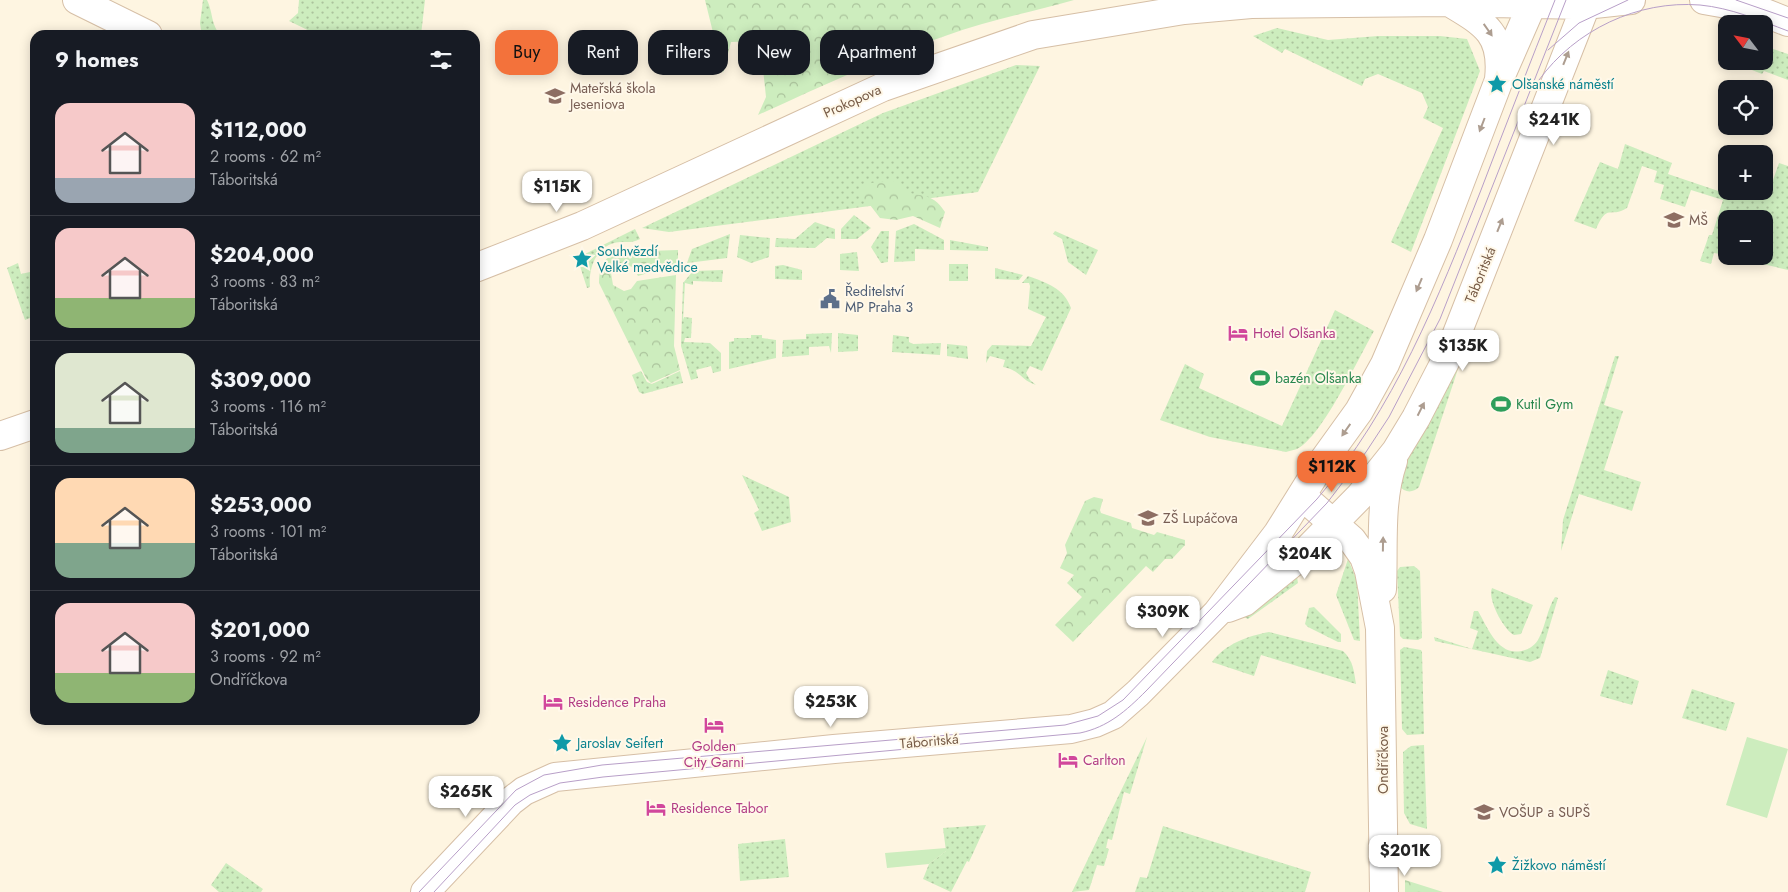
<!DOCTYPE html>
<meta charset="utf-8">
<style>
body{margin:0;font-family:Jost,sans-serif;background:#20242c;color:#f1f3f6;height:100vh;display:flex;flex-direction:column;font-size:19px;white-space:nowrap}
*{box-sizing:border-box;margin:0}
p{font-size:16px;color:#9ea1a6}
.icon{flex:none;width:28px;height:28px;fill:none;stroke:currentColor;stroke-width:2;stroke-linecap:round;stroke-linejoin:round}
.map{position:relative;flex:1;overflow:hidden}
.details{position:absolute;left:30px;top:30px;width:450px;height:695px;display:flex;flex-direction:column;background:#171b24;border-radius:15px;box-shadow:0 2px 12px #0003}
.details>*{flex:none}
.banner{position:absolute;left:495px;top:30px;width:475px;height:45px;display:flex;gap:10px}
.needle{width:32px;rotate:302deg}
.tools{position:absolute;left:1718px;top:15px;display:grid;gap:10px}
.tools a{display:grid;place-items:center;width:55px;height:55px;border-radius:10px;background:#171b24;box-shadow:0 2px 12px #0003;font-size:25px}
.price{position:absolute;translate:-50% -42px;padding:0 11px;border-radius:10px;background:#fff;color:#222;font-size:16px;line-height:32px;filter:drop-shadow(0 1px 2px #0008)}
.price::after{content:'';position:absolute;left:50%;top:30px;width:15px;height:11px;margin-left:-8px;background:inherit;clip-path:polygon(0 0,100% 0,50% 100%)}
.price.on{background:#f3723b;color:#111}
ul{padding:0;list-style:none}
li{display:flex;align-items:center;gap:15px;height:125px;padding:0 25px}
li+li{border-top:1px solid #363941}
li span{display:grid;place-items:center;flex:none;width:140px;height:100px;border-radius:15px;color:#555}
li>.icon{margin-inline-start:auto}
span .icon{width:60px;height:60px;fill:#fffc;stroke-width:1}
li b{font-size:21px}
h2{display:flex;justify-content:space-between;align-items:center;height:60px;padding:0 25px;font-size:21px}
.pill{padding:0 18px;border-radius:15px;background:#171b24;box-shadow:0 2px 12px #0003;font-size:18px;line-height:45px}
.pill.on{background:#f3723b;color:#111}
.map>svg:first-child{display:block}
.grass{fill:url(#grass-dots)}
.park{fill:url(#park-crowns)}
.garden{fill:#cdedbe}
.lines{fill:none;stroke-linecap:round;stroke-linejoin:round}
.secondary-casing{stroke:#d6bfa6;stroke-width:30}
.secondary{stroke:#fff;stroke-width:28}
.tram{stroke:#b89fc8;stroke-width:1}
.oneway{fill:#ad9d90}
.labels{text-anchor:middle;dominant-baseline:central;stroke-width:4;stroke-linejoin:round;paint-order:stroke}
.culture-label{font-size:14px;fill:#0d838f;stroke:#fff8e9;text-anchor:start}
.education-label{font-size:14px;fill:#785e54;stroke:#fff8e9;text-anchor:start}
.street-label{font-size:14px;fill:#775b46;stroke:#fff8e9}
.service-label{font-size:14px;fill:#4e5e75;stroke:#fff8e9;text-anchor:start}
.hotel-label{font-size:14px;fill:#b23c85;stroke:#fff8e9;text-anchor:start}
.leisure-label{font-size:14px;fill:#27864d;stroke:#fff8e9;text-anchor:start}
</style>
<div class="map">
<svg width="1788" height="892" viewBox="0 0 1788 892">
<defs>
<pattern id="grass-dots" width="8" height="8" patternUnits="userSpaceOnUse" patternTransform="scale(1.25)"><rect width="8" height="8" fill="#cdedbe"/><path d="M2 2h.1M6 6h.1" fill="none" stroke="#abc39c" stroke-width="1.8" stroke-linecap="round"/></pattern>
<pattern id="park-crowns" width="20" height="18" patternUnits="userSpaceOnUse" patternTransform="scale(1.25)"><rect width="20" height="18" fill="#cdedbe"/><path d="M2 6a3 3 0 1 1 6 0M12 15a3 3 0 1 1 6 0" fill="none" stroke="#abc39c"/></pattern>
</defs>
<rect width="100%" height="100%" fill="#fef5e1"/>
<path class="grass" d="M203,0H207C213,12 211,26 221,35H207L201,30L200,23Z
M299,0H425L421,35H318L289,21L298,13Z
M1277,28L1328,40L1378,36H1440L1467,39L1480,71L1411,252L1391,242L1443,128L1423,118L1428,107L1422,93L1378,74L1365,79L1362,86L1285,49L1282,53L1253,36Z
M1764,46L1788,54V80L1764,71L1762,74L1752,70L1755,61H1764Z
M1016,65L1040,66L978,192L669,232L642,228L883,113Z
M1625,144L1672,163L1668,174L1745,200L1767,197L1779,163L1788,166V270L1729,256H1764V219H1726V255L1714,253L1711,264L1700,261L1709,235H1712L1723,200L1691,190L1685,207L1660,199L1664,185L1654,182L1657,171L1642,166L1627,208C1609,219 1608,202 1596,229L1574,221L1600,162L1618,169Z
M854,215L871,228L857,239H841V229Z
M815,222L835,229V239L827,238L815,248L775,247L776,238L795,239Z
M914,224L944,240V250L915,249V261L894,262L896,231Z
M635,229L640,239C633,243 628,242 620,242C597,244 588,267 590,287L587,288L579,263L583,255Z
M881,231H889L888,262L881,263L871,247Z
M1055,231L1098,250L1086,275L1068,262L1062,239L1053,234Z
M730,234L727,258L687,263L692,249Z
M740,235L770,238L769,257L751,263L737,257Z
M950,240L988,247V251L950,250Z
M857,252L859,271L840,270V254Z
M18,263L21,274L30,272L32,278L35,277V316L25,320L7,268Z
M949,264H968V281H949Z
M783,265L802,270V280L775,279V266Z
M995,268L1023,275L1019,280L995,279Z
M723,270L722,282L693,281V285L685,283L683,320L684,317L692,318L691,338H685L684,342L710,343L721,353V371L713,373L711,366L696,370L698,378L691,380L681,346L683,283L693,271Z
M1028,276C1047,283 1064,288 1071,308L1042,371L1030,366L1026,373L1030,380L1036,385C1020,380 1022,371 1003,367L1005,360L990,356L986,363L987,351L992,345L1031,346L1046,317L1028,309L1030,286L1029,283H1022Z
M1335,310L1374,331C1359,357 1322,437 1297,449C1294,450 1289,451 1286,452L1210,437L1160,420L1185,364L1204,374L1199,388L1282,426Z
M832,333L831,353L829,346L809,347V355L782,357L783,340L806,339V334Z
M838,333L858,335V351L838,352Z
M751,335H762V338L776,340V358L729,369V342L734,341V338H751Z
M893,335L909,337V342L913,344L941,343L940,355L892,352Z
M947,344L967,346L968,359L947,356Z
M1615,356H1619L1604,405L1623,411L1604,470L1641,482L1632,511L1579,494L1561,551L1563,520Z
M1454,367L1458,369L1419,487C1413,493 1405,493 1399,486L1403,462Z
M641,371L647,382L652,384L680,371L683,383L643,394L639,392L632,375Z
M742,475L789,497L791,522L762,531L754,513L759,510Z
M1348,559L1357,581L1360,641L1354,640L1336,595Z
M1414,566L1420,571L1422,638L1418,640L1403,639L1400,636L1397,571L1400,567Z
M1296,571L1298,583L1248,619L1242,616Z
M1492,588L1533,605L1521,634L1514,635C1504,630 1487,599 1492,588Z
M1555,597L1558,598L1540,658L1530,662L1435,641L1434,637L1472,649L1478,631L1470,628L1474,611H1478C1488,628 1499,659 1525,650C1531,648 1536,644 1539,638C1546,625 1547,609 1555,597Z
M1314,607L1341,634V642H1338L1308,627L1305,624L1309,608Z
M1269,632L1343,651C1353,660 1354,671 1356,684L1261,655L1254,676L1212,662C1225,644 1248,636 1269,632Z
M1404,647L1421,650L1422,652L1424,734L1407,735L1402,729L1400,650Z
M1608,670L1639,681L1632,705L1600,696Z
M1692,689L1735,703L1726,731L1682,718Z
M1147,737L1130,794L1124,792L1112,840L1108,839L1106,848L1109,849L1104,866L1097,865L1089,890L1072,892Z
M1424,745L1427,829L1410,824L1404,813L1403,752L1411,746Z
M986,825L969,862L967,861L951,892L923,879L929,864L946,851L943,828Z
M1163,826L1311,872L1305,892H1135L1140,877L1147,878Z
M785,839L789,877L740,881L738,844Z
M226,863L263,889L261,892H219L211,885Z"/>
<path class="park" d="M705,0H1074C1031,12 987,21 945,36C881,58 820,87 758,115L766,97L760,41L731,42L723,73Z
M891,180C897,182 899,187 904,190C919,199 931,190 945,212L940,228L913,216L896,220L880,218L870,205L860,199L859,193L865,184Z
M678,250V264L638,276L633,267L621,264L615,267L611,273L613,285L624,291L631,289L637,281L676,275L674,346L680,370L651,383L646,378L599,283C599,268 603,258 617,252Z
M1094,497L1103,499L1100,510L1101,513L1131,523L1132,528L1154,535L1157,532L1185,540V545L1172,559H1165L1153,572L1146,566L1073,642L1055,625L1082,597L1067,583L1074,575L1060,568L1067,553L1065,545L1085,501Z
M1405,880L1443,892H1405Z"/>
<path class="garden" d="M1747,737L1788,749L1767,818L1726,805Z
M946,848V851L929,864L887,868L885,853Z"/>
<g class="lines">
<defs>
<path id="secondary" d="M77,0L148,35
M1704,0L1755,9L1788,22
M1449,2C1484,23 1504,33 1499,79
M475,268L582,226L883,87L1033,35L1184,10L1251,4L1449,2L1585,5L1631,0
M0,436L35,424
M1302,496L1352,540L1364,557L1369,571L1380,628L1384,892
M1382,589C1384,545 1379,502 1393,461
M1228,608L1244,602L1302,555L1360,496L1396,451L1416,418L1449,354L1588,0
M425,892L511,801L524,791L555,777L834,749L1071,729L1095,723L1113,715L1138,693L1217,613L1278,533L1323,461L1359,411L1385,364L1438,240L1499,80L1534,0"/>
</defs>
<use href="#secondary" class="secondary-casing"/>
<use href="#secondary" class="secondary"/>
<path class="tram" d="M1736,0L1788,18
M1548,50L1579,23L1628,0
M1539,80C1575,30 1638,0 1700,5C1731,8 1759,20 1788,31
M419,892L516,790L544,775L602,765L1065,725L1098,716L1123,700L1317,499C1394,409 1438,299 1481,190C1505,127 1530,63 1555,0
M434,892L515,805L530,795L560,783L603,777L1080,733C1108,727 1126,711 1146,691L1327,503L1366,452L1389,417L1440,319L1566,0"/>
</g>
<defs><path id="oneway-solid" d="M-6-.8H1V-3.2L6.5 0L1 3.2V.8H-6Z" transform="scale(1.25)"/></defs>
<g class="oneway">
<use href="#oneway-solid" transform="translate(1488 30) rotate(55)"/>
<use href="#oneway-solid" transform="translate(1566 58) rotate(-68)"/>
<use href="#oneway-solid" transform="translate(1482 125) rotate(111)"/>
<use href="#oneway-solid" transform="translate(1500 225) rotate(-68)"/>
<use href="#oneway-solid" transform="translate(1419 285) rotate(113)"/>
<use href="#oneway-solid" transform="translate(1421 409) rotate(-63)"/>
<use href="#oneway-solid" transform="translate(1346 430) rotate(125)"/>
<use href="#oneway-solid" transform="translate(1383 544) rotate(-89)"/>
</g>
<defs>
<symbol id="sight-bare" viewBox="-9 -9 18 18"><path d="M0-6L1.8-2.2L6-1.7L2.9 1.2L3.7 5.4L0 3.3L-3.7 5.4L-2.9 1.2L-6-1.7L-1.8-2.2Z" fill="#0f9aa8" stroke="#fff8e9" stroke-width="2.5" paint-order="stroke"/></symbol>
<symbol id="school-bare" viewBox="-9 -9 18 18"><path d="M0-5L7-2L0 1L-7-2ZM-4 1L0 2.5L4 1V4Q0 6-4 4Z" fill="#8d6e63" stroke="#fff8e9" stroke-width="2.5" paint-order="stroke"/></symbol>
<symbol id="civic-bare" viewBox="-9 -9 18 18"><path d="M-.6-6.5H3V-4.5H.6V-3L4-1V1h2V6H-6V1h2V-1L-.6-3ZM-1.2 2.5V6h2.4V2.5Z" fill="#5c6f8a" stroke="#fff8e9" stroke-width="2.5" paint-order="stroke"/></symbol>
<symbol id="hotel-bare" viewBox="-9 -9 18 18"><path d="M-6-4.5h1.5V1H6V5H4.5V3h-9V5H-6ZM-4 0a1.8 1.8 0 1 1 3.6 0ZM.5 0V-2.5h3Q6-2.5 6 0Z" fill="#d1479c" stroke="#fff8e9" stroke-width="2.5" paint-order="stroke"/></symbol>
<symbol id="stadium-bare" viewBox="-9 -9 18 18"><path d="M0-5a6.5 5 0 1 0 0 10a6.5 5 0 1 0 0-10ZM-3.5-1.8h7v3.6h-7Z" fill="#2e9e5b" stroke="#fff8e9" stroke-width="2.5" paint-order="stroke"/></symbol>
<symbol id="university-bare" viewBox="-9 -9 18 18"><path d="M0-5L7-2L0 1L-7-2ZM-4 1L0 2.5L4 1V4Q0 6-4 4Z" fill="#8d6e63" stroke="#fff8e9" stroke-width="2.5" paint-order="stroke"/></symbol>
</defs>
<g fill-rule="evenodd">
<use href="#sight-bare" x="1483" y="70" width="28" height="28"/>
<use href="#school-bare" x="541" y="82" width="28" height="28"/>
<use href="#school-bare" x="1660" y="206" width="28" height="28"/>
<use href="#sight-bare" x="568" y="245" width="28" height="28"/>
<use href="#civic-bare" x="816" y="285" width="28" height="28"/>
<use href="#hotel-bare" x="1224" y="319" width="28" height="28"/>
<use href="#stadium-bare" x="1246" y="364" width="28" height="28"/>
<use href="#stadium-bare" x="1487" y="390" width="28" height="28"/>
<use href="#school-bare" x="1134" y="504" width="28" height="28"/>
<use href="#hotel-bare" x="539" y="688" width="28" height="28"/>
<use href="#hotel-bare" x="700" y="711" width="28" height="28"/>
<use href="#sight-bare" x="548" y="729" width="28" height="28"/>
<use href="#hotel-bare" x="1054" y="746" width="28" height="28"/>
<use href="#hotel-bare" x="642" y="794" width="28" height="28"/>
<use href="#university-bare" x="1470" y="798" width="28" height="28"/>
<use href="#sight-bare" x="1483" y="851" width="28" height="28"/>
</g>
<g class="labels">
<g class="culture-label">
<text x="1512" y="84">Olšanské náměstí</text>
<text x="597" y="251">Souhvězdí<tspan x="597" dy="16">Velké medvědice</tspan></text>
<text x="577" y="743">Jaroslav Seifert</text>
<text x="1512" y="865">Žižkovo náměstí</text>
</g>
<g class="education-label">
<text x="570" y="88">Mateřská škola<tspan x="570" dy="16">Jeseniova</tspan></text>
<text x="1689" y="220">MŠ</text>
<text x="1163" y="518">ZŠ Lupáčova</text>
<text x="1499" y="812">VOŠUP a SUPŠ</text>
</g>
<g class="street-label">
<text transform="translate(852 101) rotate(-24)">Prokopova</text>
<text transform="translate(1480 275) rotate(-68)">Táboritská</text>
<text transform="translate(929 741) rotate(-5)">Táboritská</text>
<text transform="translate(1383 760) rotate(-90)">Ondříčkova</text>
</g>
<g class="service-label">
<text x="845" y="291">Ředitelství<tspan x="845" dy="16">MP Praha 3</tspan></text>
</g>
<g class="hotel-label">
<text x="1253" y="333">Hotel Olšanka</text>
<text x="568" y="702">Residence Praha</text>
<text x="714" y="746" text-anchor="middle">Golden<tspan x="714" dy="16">City Garni</tspan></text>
<text x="1083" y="760">Carlton</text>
<text x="671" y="808">Residence Tabor</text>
</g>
<g class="leisure-label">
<text x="1275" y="378">bazén Olšanka</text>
<text x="1516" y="404">Kutil Gym</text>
</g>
</g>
</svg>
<div class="tools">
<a><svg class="needle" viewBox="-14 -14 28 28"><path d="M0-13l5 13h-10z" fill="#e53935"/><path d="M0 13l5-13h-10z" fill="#9ea1a6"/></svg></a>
<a><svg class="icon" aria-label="locate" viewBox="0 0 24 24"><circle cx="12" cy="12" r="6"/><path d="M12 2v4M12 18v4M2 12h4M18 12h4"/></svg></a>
<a>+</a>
<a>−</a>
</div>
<b class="price" style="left:1554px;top:146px">$241K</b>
<b class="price" style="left:557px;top:213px">$115K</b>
<b class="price" style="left:1463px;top:372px">$135K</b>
<b class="price on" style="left:1332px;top:493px">$112K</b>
<b class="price" style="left:1305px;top:580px">$204K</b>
<b class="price" style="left:1163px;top:638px">$309K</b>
<b class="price" style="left:831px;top:728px">$253K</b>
<b class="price" style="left:466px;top:818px">$265K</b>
<b class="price" style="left:1405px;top:877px">$201K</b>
<div class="banner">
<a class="pill on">Buy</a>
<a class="pill">Rent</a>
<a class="pill">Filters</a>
<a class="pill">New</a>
<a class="pill">Apartment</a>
</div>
<section class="details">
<h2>9 homes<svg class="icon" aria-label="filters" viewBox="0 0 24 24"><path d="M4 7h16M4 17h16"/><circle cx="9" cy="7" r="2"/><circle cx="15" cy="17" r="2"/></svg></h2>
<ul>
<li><span style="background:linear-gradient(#f6c9c9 75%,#9aa5b1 0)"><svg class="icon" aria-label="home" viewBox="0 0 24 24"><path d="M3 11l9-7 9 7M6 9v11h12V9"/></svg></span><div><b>$112,000</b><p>2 rooms · 62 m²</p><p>Táboritská</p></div></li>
<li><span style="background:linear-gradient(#f6c9c9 70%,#8fb573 0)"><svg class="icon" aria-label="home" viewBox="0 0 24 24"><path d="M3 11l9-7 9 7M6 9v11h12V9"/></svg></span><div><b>$204,000</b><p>3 rooms · 83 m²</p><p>Táboritská</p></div></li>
<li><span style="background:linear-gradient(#dfe7d0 75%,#7fa58c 0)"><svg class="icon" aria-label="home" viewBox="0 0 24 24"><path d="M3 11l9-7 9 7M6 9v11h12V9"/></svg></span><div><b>$309,000</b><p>3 rooms · 116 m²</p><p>Táboritská</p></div></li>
<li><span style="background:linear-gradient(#ffd9b3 65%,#7fa58c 0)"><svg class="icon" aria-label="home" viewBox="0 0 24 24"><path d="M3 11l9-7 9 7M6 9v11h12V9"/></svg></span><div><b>$253,000</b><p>3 rooms · 101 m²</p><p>Táboritská</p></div></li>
<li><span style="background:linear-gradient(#f6c9c9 70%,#8fb573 0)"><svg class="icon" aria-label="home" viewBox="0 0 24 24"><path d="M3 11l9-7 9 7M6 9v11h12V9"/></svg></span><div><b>$201,000</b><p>3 rooms · 92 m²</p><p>Ondříčkova</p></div></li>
</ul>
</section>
</div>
